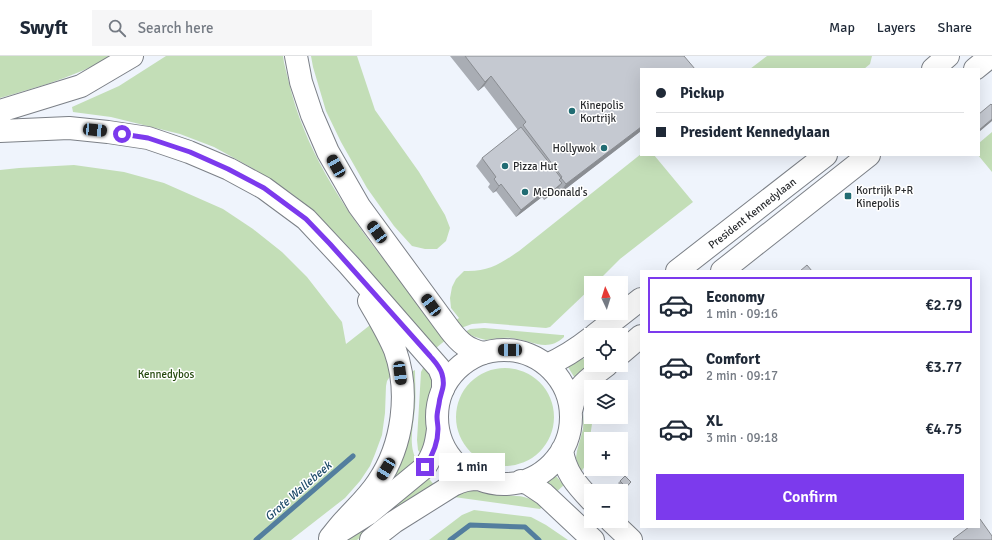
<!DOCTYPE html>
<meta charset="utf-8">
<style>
:root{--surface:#fff;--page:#f6f6f7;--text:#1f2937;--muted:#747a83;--line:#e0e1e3;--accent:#7c3aed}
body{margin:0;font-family:Signika,sans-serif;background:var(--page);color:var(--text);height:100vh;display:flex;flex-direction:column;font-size:15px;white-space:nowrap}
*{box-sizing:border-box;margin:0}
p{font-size:13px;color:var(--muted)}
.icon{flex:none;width:22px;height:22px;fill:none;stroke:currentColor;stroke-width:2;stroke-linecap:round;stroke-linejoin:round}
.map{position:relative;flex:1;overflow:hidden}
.panel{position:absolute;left:640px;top:214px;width:340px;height:258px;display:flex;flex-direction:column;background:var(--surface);border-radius:0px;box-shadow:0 4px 16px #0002}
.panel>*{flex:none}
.banner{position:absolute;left:640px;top:12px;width:340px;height:88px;border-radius:0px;box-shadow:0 4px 16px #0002;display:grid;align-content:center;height:88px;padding:0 16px;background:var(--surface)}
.needle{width:26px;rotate:356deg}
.controls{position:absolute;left:584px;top:220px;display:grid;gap:8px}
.controls a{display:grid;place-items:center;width:44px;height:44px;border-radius:0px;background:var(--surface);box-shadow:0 4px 16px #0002;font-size:20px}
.end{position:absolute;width:18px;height:18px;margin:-9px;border:5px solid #7c3aed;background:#fff;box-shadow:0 0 0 2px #fff}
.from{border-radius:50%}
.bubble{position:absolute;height:28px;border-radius:0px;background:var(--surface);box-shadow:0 4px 16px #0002;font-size:13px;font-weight:600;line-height:28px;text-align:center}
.car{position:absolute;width:12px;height:24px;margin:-12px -6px;border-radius:5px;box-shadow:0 0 3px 1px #0007;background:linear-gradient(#222 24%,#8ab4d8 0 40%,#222 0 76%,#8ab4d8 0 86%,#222 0)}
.banner b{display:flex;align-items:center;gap:14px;height:38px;font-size:15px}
.banner b+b{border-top:1px solid var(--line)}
.banner i{width:10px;height:10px;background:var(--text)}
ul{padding:7px 0 0;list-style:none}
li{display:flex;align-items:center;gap:12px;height:56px;margin:0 8px 6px;padding:0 8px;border:2px solid transparent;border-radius:0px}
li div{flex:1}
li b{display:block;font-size:15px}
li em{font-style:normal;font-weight:600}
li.selected{border-color:var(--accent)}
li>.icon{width:36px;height:36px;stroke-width:1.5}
.cta{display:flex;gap:8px;margin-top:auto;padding:8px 16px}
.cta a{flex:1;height:46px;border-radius:0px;background:var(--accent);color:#fff;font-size:16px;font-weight:600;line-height:46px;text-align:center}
header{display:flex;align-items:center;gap:24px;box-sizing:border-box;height:56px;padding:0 20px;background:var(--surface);border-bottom:1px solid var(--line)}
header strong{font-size:19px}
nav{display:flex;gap:22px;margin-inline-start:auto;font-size:14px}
.search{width:280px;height:36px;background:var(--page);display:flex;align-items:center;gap:10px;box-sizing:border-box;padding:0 14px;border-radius:0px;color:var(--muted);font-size:15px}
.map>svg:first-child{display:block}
.green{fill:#c3deb7}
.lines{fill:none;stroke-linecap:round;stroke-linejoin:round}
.stream{stroke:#537e9e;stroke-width:5}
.major-casing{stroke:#7c8087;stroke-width:24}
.highway-casing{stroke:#7c8087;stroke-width:24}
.major{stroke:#fff;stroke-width:22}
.highway{stroke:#fff;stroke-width:22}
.wall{fill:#a9adb4}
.shaded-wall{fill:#8a8d92}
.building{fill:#c5c9d1;stroke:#8a8d92}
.route{stroke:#7c3aed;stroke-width:5}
.poi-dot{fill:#216c73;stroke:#fff;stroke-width:1.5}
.labels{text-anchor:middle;stroke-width:3;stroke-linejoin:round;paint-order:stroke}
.poi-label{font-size:11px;fill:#2a2c2f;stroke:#fff;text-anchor:start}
.street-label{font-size:11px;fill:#2a2c2f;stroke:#fff}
.park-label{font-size:11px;fill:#24490e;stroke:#fff}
.water-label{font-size:12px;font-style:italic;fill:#1e4b6a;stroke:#fff}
</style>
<header>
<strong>Swyft</strong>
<div class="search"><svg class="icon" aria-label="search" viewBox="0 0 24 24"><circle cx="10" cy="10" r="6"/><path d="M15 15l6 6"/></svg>Search here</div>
<nav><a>Map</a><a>Layers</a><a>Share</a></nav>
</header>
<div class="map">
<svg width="992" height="484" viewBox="0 0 992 484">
<rect width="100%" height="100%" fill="#eff4fc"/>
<path class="green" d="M0 0H110C77 21 37 31 0 42Z
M166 0H283C284 9 287 18 289 27 313 127 385 204 447 283L436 292 356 199 315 156 291 137 254 113 214 91 180 78 111 61 73 56 72 51 119 30Z
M311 0H357L375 54 419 116 445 159 450 172 446 185 437 193H425L412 190 394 170 367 132 341 86 326 55 313 11Z
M767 0H872L870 8 864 13H750Z
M992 76V116L978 99H979V87Z
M641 98V99H654L693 146 620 203 596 227H591V232L550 271 546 272 485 267 472 268 461 272 455 265 459 262 451 252 450 242 452 231 456 223 464 215C489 216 500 208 519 195Z
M74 109 124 116 164 127 223 153 253 173 282 196 307 221 342 266 346 288 374 266 380 275 391 319 387 325 386 330 385 357 382 379 375 398 370 410 360 425 345 442 291 484H0V114L19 112Z
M484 272 561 279H564V281C547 297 531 284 511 282 503 281 494 283 486 284 478 282 471 280 465 276L470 273Z
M582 301 591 314 576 324 568 311Z
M424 310 428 316 431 323V331L427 354 429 386 424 403 418 394 417 384 421 316Z
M456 361a49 49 0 1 1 98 0a49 49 0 1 1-98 0Z
M415 314C415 327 416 339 415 352 413 373 407 390 419 409L371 444 406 319Z
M597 323 600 324 603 331H591V361H593L588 395V400L589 404 581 416 578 409 576 402 577 395 583 373 585 341 590 330Z
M426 419 435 430 382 464 357 484H340Z
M556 420 564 429 553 439 542 429Z
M468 434C476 434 482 437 490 438 511 442 524 435 542 451L540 453 454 441 461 436Z
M474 454 531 461 546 469 568 484H429L462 459Z"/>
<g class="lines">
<path class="stream" d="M256 484 353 400
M450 484 470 469 525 471 539 484"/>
<g class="major-casing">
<path id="major" d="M933 13 948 0
M975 13 991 0
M677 215 826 99
M722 215 869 99
M595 279 641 243
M437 361a67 67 0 1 1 134 0a67 67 0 1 1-134 0Z
M621 297 641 280
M547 309C563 302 577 293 591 282
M571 355C573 347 575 338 580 332 587 323 598 316 607 309
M562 394C565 416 576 428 591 444
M521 425 529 428 544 438 593 484
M611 465 631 484
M339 476 368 458 425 411C434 397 436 389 438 373
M371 484 394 466 453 429C463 424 469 423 480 423"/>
</g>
<g class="highway-casing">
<path id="highway" d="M296 0 301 26 312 59 328 96 359 150 450 274C460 287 467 293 483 297
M0 55 81 30 132 0
M0 75 69 72 108 76 148 82 189 96 229 113 264 132 306 163 349 209 439 312 443 322V333
M330 482C335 476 340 469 346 463 357 451 369 440 378 426 403 389 410 336 395 294 388 277 378 261 369 245"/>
</g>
<use href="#major" class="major"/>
<use href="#highway" class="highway"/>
</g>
<path class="wall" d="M450 0H684L641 75 559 138 556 135 544 144 542 141 516 161 496 135 493 137 488 131 490 128 476 110 482 102 518 74 484 30 478 35Z
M620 425 631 426 629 429 624 434 618 427Z"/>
<path class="shaded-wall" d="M491 20 484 30 478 35 485 26Z
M992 63V65L979 76V74Z
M641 71V75L559 138 566 128Z
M562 127 556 135 544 144 550 137Z
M501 128 496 135 493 137 499 130Z
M547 133 542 141 516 161 521 154Z"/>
<path class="building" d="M465 0H684L695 13H641V71L566 128 561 122 562 121 523 69 526 66 491 20 485 26Z
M991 48 992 49V63L979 74V58Z
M521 71 561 122 559 124 562 127 550 137 547 133 521 154 501 128 499 130 494 123 496 121 482 102Z
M807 209 812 215H800Z
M625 420 631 426 626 431 620 425Z
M980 463 992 480V484H954L953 483 969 471H979V464Z"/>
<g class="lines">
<path class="route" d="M122 78 148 82 190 96 228 113 264 132 306 163 330 188 430 300C435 306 440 311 442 318 446 332 440 336 439 348 438 353 437 357 437 361 437 365 438 369 438 373 438 387 433 399 425 411"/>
</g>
<g class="poi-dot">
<circle cx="572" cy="55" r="4"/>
<circle cx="604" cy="92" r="4"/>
<circle cx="505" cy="110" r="4"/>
<circle cx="525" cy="136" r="4"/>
<rect x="844" y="136" width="8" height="8" rx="2"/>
</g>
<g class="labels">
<g class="poi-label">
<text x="580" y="53">Kinepolis<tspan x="580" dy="13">Kortrijk</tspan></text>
<text x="596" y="96" text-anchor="end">Hollywok</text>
<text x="513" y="114">Pizza Hut</text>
<text x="856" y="138">Kortrijk P+R<tspan x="856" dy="13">Kinepolis</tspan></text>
<text x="533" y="140">McDonald's</text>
</g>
<g class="street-label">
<text transform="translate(752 157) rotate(-38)" y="4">President Kennedylaan</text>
</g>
<g class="park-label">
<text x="166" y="322">Kennedybos</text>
</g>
<g class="water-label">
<text transform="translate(298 435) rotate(-41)" y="4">Grote Wallebeek</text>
</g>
</g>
</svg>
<div class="controls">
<a><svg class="needle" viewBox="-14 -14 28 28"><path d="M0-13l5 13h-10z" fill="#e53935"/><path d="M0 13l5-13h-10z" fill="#747a83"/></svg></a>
<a><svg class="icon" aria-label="locate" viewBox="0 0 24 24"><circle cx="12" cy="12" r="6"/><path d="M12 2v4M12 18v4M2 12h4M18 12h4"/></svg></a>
<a><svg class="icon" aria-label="layers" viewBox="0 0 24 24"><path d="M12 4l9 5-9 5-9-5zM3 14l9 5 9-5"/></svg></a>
<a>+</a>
<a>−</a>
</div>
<i class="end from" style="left:122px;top:78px"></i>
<i class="end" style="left:425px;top:411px"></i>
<div class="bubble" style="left:439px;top:397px;width:66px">1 min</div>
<i class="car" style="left:95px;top:74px;rotate:96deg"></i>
<i class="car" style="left:336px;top:110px;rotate:330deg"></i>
<i class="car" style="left:377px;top:176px;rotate:324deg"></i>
<i class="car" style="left:431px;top:249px;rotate:324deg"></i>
<i class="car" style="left:510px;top:294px;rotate:270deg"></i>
<i class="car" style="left:400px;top:317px;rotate:173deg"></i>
<i class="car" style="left:386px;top:413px;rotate:211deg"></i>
<div class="banner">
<b><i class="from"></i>Pickup</b>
<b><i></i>President Kennedylaan</b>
</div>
<section class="panel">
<ul>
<li class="selected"><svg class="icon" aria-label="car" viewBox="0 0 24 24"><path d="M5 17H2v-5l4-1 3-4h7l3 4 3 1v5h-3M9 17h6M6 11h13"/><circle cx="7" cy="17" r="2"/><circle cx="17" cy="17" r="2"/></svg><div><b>Economy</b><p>1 min · 09:16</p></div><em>€2.79</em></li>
<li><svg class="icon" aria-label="car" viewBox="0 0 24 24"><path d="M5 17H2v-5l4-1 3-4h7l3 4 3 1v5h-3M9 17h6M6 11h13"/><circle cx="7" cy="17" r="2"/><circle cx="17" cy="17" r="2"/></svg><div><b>Comfort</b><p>2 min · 09:17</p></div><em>€3.77</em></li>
<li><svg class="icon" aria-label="car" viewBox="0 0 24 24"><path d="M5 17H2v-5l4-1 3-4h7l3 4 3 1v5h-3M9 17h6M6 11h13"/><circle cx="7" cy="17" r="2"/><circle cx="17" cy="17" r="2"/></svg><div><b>XL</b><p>3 min · 09:18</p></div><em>€4.75</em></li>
</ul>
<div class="cta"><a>Confirm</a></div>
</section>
</div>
